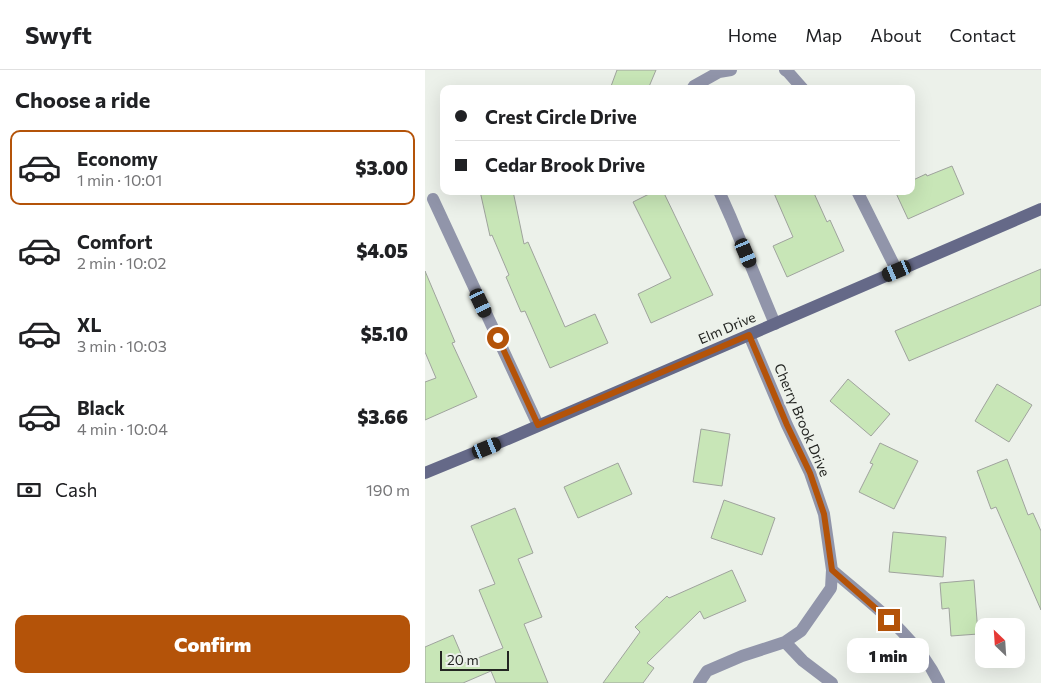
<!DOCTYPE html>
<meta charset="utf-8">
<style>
:root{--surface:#fff;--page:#f2f2f2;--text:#202124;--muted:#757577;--line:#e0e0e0;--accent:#b45309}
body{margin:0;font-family:Commissioner,sans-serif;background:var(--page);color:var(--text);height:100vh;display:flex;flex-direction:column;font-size:19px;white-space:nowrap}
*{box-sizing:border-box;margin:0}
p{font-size:16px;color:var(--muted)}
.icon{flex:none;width:28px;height:28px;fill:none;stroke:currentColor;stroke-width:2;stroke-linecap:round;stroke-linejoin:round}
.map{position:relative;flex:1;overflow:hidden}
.details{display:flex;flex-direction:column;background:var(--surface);width:425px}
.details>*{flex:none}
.hud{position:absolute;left:15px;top:15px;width:475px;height:110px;border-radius:10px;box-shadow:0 5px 20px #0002;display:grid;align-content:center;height:110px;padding:0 15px;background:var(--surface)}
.needle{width:32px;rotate:335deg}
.buttons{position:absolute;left:550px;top:548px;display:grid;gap:10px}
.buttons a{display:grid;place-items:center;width:50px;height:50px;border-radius:10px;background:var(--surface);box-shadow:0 5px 20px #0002;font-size:25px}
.scale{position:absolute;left:15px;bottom:12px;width:69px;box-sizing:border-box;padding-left:5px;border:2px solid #232522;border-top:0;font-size:14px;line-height:18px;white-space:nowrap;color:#232522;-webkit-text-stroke:4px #ecf1ea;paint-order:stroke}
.end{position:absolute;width:22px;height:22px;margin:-11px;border:6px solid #b45309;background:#fff;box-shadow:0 0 0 2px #fff}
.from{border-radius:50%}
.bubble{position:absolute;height:35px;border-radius:10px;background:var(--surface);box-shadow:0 5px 20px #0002;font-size:16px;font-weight:800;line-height:35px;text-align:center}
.car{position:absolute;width:15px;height:30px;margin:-15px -8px;border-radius:6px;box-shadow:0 0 4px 1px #0007;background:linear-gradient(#222 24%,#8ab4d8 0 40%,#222 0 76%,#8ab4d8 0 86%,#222 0)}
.hud b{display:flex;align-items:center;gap:18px;height:48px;font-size:19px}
.hud b+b{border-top:1px solid var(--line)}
.hud i{width:12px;height:12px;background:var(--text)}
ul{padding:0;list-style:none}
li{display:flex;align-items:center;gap:15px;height:75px;margin:0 10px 8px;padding:0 5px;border:2px solid transparent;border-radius:10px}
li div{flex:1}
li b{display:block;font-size:19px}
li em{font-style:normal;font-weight:800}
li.current{border-color:var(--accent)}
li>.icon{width:45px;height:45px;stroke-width:1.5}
h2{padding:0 15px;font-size:22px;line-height:60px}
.pay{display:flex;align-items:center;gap:12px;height:55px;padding:0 15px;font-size:19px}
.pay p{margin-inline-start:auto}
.primary-button{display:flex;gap:10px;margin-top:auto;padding:10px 15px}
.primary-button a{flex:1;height:58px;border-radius:10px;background:var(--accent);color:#fff;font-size:20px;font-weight:800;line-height:58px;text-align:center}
header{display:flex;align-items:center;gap:30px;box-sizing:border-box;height:70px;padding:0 25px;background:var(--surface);border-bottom:1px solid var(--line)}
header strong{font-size:24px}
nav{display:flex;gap:28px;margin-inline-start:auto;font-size:18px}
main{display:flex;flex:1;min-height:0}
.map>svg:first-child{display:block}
.building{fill:#c8e6b7;stroke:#9fa39d}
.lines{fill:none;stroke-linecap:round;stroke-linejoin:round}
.street{stroke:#9195aa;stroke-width:12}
.secondary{stroke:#656988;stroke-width:12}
.route{stroke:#b45309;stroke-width:6}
.labels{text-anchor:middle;stroke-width:4.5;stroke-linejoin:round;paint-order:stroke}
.street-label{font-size:14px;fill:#232522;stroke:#ecf1ea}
</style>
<header>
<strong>Swyft</strong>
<nav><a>Home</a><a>Map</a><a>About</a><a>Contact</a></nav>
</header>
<main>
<section class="details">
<h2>Choose a ride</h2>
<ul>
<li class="current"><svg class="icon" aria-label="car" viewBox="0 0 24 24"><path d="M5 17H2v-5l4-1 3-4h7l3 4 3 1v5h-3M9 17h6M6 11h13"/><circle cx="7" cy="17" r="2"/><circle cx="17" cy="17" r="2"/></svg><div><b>Economy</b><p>1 min · 10:01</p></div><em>$3.00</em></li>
<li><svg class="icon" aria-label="car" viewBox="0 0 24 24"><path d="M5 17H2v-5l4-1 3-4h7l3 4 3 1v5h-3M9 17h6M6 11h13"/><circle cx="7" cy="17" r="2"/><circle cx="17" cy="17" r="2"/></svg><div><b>Comfort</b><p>2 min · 10:02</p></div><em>$4.05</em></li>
<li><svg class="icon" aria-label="car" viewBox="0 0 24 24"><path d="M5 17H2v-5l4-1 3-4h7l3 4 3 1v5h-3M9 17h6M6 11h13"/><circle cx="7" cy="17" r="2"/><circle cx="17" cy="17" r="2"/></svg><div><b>XL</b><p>3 min · 10:03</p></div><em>$5.10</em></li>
<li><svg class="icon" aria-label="car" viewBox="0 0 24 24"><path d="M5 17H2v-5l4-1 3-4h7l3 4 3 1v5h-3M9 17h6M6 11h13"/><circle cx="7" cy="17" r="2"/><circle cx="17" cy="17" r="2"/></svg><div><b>Black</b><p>4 min · 10:04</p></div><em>$3.66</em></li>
</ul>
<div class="pay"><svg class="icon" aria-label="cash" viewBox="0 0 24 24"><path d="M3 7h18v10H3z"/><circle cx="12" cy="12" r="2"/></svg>Cash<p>190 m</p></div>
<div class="primary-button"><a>Confirm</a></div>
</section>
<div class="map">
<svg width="616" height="613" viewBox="0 0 616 613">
<rect width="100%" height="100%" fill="#ecf1ea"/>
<path class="building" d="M192 0H231L223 19H185Z
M527 96 539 124 483 149 470 121H486V111L501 104 502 106Z
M55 121H88L99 174 103 172 140 257 170 244 183 273 125 298 100 241 96 242 81 207 84 205 67 165 65 166Z
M230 121H238L288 225 226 253 213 224 246 208 208 132Z
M348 121H388L402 152 405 150 419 181 362 207 348 176 368 167Z
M616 199V235L484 291 470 261Z
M0 201 30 272 27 273 52 327 0 350V312L11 308 0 282Z
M423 309 465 344 446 366 405 331Z
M572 314 607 335 584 372 550 351Z
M276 359 305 364 297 416 268 412Z
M455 373 493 391 469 439 434 422 448 394 445 393Z
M582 389 603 445 608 443 616 461V540L571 437 566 439 552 401Z
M193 393 207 424 153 448 139 417Z
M299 430 350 448 337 485 286 468Z
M90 438 108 483 93 489 117 547 99 554 123 613H71L66 601 38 613H0V577L28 565 40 593 78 578 54 520 70 514 46 456Z
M468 462 521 467 518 507 464 502Z
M307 500 321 531 279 549 275 541 222 593 229 598 218 613H178L215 562 210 557 242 526 244 528Z
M549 510 553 564 526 566 524 538 517 539 515 513Z"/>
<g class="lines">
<path class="street" d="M360 0 363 2 378 19
M267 19 269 16 294 2 306 0
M294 121 306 148 350 254
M432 121 472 201
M8 129 113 355
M407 500C445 533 492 566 514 613
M360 572 378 591 407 613
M274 613 282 601 317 586 360 572 376 561 406 518 407 500 399 444 385 403 362 355 324 265"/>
<path class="secondary" d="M0 403 78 371 616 139"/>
</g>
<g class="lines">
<path class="route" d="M73 268 113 355 324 265 362 355 385 403 399 444 407 500 464 550"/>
</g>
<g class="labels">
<g class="street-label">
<text transform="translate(302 258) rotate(-23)" y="5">Elm Drive</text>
<text transform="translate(377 350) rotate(67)" y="5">Cherry Brook Drive</text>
</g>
</g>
</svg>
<div class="buttons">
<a><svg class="needle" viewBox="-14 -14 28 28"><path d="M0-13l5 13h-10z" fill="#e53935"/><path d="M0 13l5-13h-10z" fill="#757577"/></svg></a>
</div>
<div class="scale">20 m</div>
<i class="end from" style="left:73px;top:268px"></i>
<i class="end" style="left:464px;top:550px"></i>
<div class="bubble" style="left:422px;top:568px;width:82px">1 min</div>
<i class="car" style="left:321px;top:183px;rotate:157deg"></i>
<i class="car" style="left:472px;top:201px;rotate:247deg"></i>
<i class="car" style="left:56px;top:233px;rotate:155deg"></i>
<i class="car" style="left:62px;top:378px;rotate:68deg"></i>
<div class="hud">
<b><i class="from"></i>Crest Circle Drive</b>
<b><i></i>Cedar Brook Drive</b>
</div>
</div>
</main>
